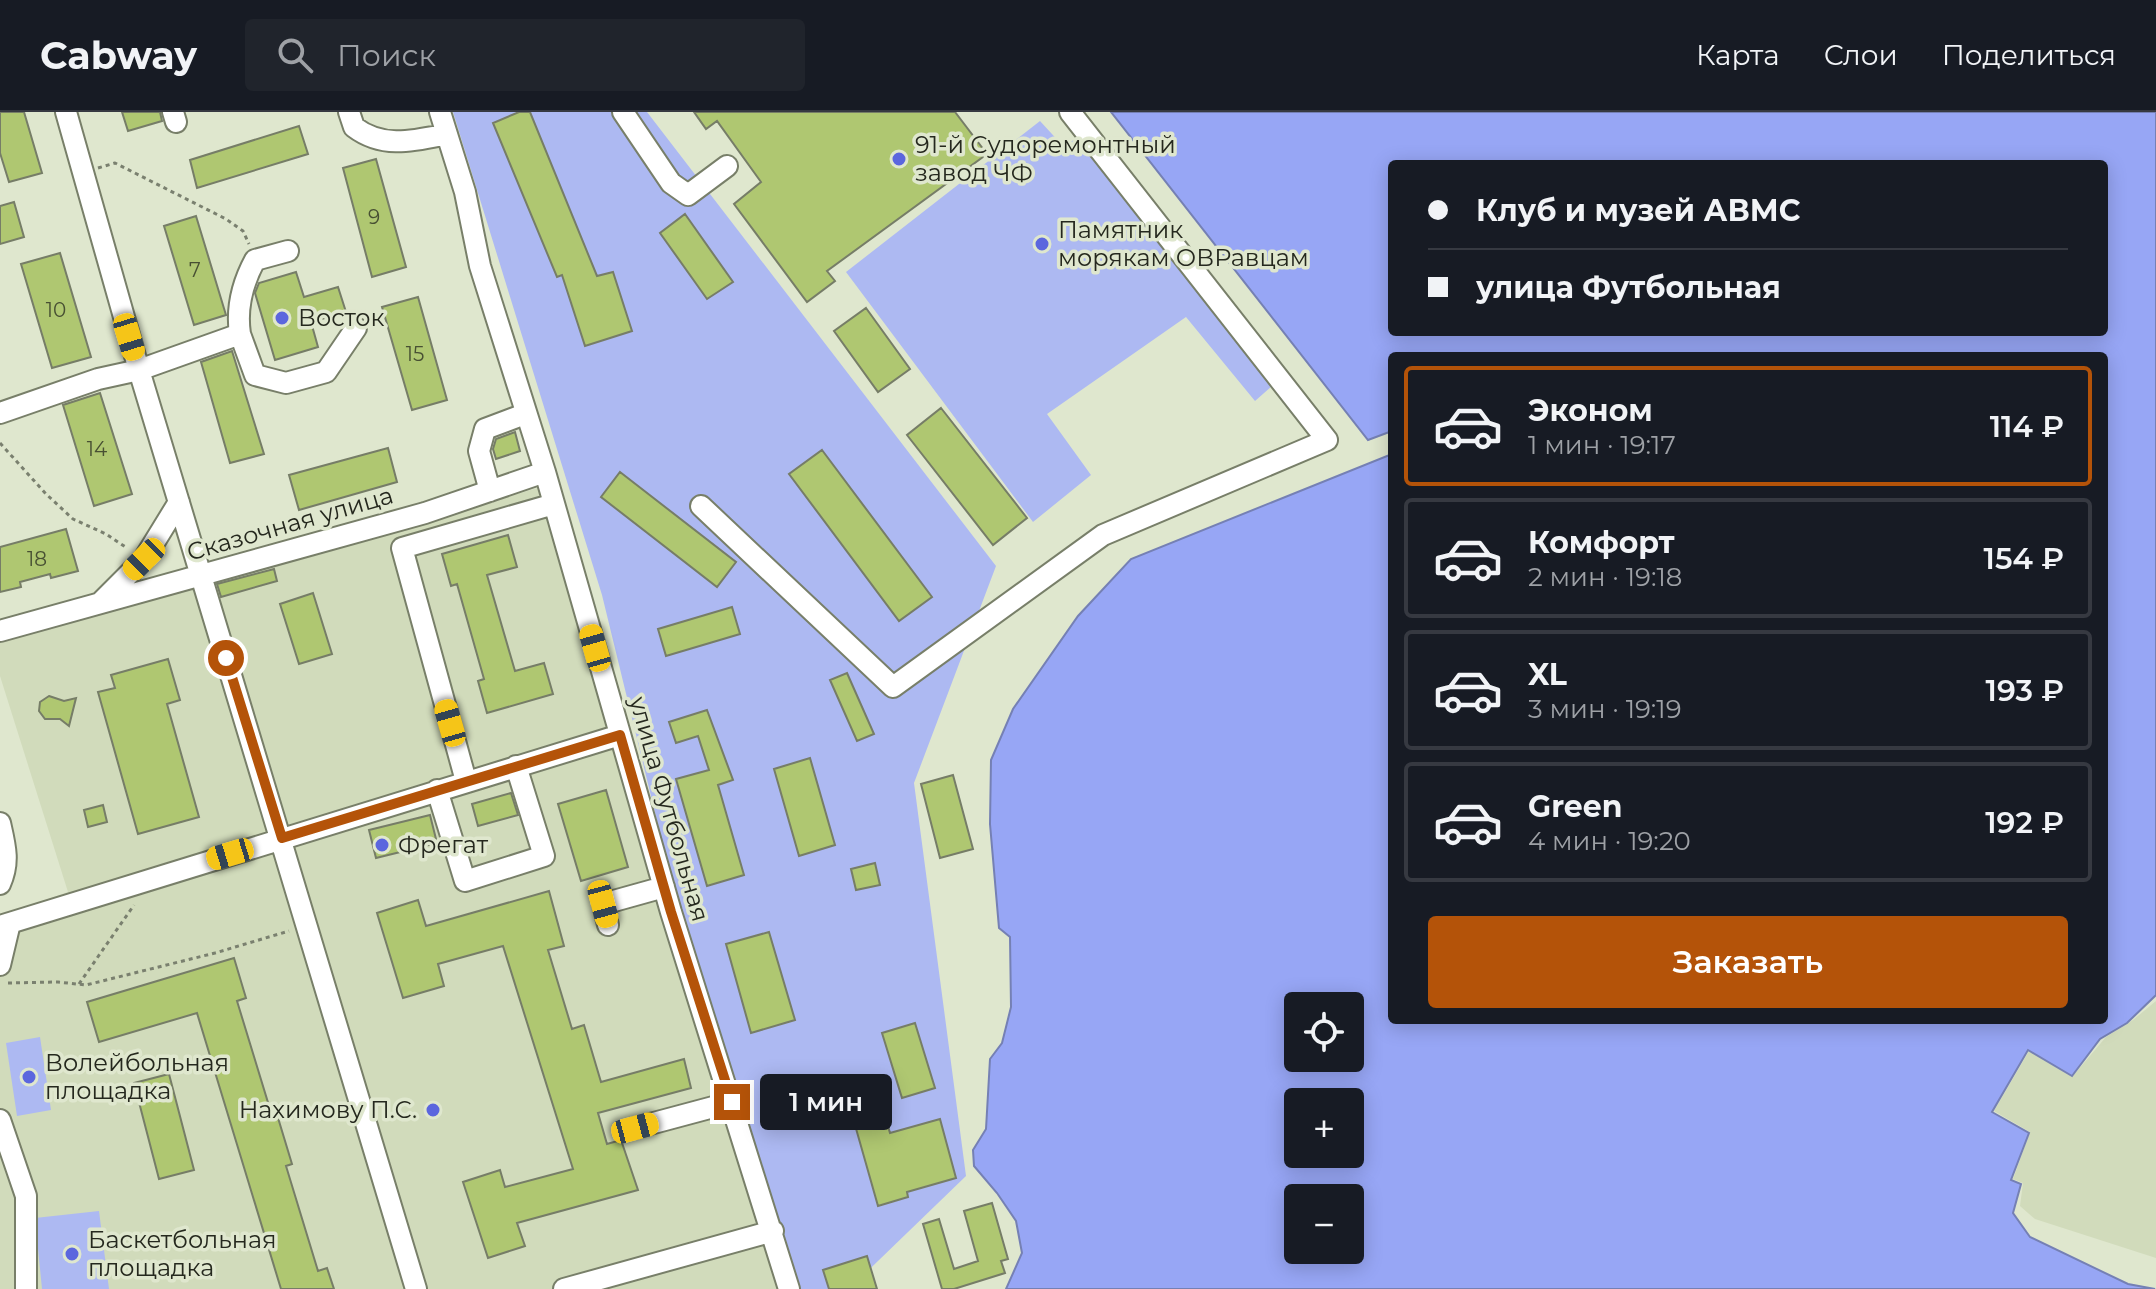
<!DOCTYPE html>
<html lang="ru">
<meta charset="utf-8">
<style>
:root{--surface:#171b24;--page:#20242c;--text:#f1f3f6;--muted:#9ea1a6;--line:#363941;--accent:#b45309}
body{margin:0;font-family:Montserrat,sans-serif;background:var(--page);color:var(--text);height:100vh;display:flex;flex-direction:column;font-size:30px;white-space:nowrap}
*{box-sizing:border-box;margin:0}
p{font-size:26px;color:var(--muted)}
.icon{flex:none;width:44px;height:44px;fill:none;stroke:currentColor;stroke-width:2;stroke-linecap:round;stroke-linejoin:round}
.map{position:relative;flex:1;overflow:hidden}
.sheet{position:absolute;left:1388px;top:240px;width:720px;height:672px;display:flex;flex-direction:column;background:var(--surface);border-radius:8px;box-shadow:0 4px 20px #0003}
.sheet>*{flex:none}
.guide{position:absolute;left:1388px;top:48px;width:720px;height:176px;border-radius:8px;box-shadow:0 4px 20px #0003;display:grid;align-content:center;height:176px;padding:0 40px;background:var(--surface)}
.buttons{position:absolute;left:1284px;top:880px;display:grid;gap:16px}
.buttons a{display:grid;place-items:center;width:80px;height:80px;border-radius:8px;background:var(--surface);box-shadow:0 4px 20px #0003;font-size:40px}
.end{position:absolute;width:36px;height:36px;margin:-18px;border:10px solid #b45309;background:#fff;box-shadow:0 0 0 4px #fff}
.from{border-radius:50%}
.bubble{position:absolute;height:56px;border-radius:8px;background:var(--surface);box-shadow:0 4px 20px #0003;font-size:26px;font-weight:600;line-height:56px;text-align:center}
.car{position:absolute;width:24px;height:48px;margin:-24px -12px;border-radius:10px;box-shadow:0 0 6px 2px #0007;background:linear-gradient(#f5c518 24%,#345 0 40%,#f5c518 0 76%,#345 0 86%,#f5c518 0)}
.guide b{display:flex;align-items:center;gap:28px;height:76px;font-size:30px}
.guide b+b{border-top:2px solid var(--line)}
.guide i{width:20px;height:20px;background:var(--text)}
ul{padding:14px 0 0;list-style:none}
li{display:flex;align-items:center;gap:24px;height:120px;margin:0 16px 12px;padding:0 24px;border:4px solid var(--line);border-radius:8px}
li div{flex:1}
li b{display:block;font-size:30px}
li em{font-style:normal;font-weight:600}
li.selected{border-color:var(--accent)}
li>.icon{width:72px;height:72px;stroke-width:1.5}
.cta{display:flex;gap:16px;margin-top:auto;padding:16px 40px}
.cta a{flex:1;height:92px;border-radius:8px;background:var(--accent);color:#fff;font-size:32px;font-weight:600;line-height:92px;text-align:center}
header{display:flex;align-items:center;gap:48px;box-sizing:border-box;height:112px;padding:0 40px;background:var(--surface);border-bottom:2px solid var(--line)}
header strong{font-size:38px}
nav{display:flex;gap:44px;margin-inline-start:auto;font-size:28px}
.search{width:560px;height:72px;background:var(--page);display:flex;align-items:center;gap:20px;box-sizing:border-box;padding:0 28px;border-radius:8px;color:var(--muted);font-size:30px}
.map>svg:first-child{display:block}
.built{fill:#d1dbbb}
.green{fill:#adb9f2}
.water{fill:#97a6f5;stroke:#7580b4;stroke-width:2;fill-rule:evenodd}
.building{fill:#afc771;stroke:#767d67;stroke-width:2}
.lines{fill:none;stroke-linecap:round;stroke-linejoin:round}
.minor-casing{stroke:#787f69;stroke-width:24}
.path{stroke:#7a806f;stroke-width:3;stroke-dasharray:4 4;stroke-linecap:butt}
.minor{stroke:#fff;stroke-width:20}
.route{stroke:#b45309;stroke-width:10}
.poi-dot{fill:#5b66de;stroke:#dfe7ce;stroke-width:3}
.labels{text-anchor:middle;stroke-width:7;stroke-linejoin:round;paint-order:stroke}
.number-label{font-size:20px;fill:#485033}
.poi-label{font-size:24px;fill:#25281e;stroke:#dfe7ce;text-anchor:start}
.street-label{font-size:24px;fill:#25281e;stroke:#dfe7ce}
</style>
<header>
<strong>Cabway</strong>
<div class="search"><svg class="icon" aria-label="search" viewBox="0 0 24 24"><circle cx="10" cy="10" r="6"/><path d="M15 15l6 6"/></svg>Поиск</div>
<nav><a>Карта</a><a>Слои</a><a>Поделиться</a></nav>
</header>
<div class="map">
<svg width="2156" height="1177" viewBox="0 0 2156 1177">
<rect width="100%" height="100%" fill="#dfe7ce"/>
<path class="built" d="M548 373 787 1177H0V804L68 780 0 564V529Z
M2156 889V1146L2035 1107 2020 1094 2023 1071 2013 1067 2030 1020 1994 999 2029 939 2072 965 2106 925 2133 908Z"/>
<path class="green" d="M453 0H647L996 454 914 671 966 1064 849 1177H798L678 795 602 483Z
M1040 9 1063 34 1083 23 1273 273 1255 289 1186 205 1047 302 1091 363 1033 410 846 160Z
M40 925 51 998 17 1004 6 931Z
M99 1099 109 1177H42L35 1106Z"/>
<path class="water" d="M1111 0H2156V883L2127 911 2100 927 2072 964 2028 938 1992 1000 2029 1021 2011 1068 2021 1072 2013 1101 2030 1125 2128 1172 2155 1177H1006L1022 1141 1016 1109 997 1081 974 1054 973 1038 986 1017 990 947 1002 931 1011 895 1010 825 999 816 990 712 991 648 1013 597 1078 504 1131 447 1392 342V908H2104V244H1392V319L1368 328ZM1392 52H2104V220H1392ZM1298 894H1350V946H1298ZM1298 990H1350V1042H1298ZM1298 1086H1350V1138H1298Z"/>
<path class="building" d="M0 0H24L42 61 9 70 0 41Z
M122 0H160L162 9 128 19Z
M519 0H530L597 164 613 160 632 219 585 234 562 163 557 165 493 11Z
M694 0H955L987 42 827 159 835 169 807 190 734 92 761 70 717 9 706 17Z
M299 14 308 42 197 76 190 48Z
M376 47 406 155 372 165 343 56Z
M14 90 24 125 0 132V94Z
M685 102 733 170 707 187 660 121Z
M196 104 226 203 194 213 164 114Z
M60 141 91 245 52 256 21 152Z
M296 160 304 185 338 175 346 200 311 210 318 235 275 248 255 181 259 171Z
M418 185 447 288 412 298 382 195Z
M866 196 910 257 878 280 834 219Z
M232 239 264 342 230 351 201 250Z
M100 281 132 382 94 394 63 293Z
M941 296 1027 406 993 433 907 323Z
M515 320 520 339 496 347 493 337 496 327Z
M388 336 397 370 299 398 289 363Z
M822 338 932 485 899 509 789 362Z
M620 360 736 450 717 475 601 385Z
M66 417 78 459 51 466 50 462 20 470 21 475 0 480V435Z
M508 423 517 455 487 463 515 559 544 551 553 582 487 601 478 569 484 567 457 472 451 474 442 442Z
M274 457 277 469 221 485 217 472Z
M313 481 332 542 299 552 280 492Z
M732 495 740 522 666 544 658 517Z
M168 547 180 588 167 592 199 705 138 722 98 580 115 576 111 563Z
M847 561 874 622 857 629 830 568Z
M49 584 64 589 76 586 69 614 60 607H45L39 599 40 590Z
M707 598 733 668 718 673 744 763 707 774 676 667 709 658 698 624 676 631 669 610Z
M810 646 835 733 799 744 774 657Z
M953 663 973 737 940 746 921 672Z
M606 678 628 755 581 769 558 692Z
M511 681 518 703 478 714 472 692Z
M103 693 107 710 88 715 84 698Z
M430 703 437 731 376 746 369 718Z
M875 751 880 773 856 778 851 757Z
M549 779 564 834 548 838 572 917 584 913 601 970 684 947 691 976 598 1001 607 1032 621 1028 638 1078 517 1111 525 1134 488 1146 463 1070 500 1058 505 1075 573 1057 503 834 438 852 444 874 403 886 377 801 418 788 426 814Z
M769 820 795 908 751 921 726 832Z
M234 846 246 886 237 889 270 997 275 996 292 1052 286 1054 318 1159 327 1156 334 1177H281L197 901 99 930 87 890Z
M915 911 935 976 902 986 882 921Z
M169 962 194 1058 159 1067 134 971Z
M883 997 890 1021 940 1007 956 1066 907 1080 908 1085 878 1094 853 1006Z
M992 1091 1008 1147 1001 1149 1005 1161 954 1177H942L923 1112 939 1107 954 1157 978 1149 964 1099Z
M867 1144 877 1177H829L823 1158Z"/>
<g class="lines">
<g class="minor-casing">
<path id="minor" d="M66 0 139 258 416 1177
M173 0 176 10
M349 0 354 15C383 37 413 29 447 22
M440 0 465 80 480 154 545 360 671 800 789 1177
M623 0 671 71 688 83 727 54
M240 222 255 263 286 271 326 260 356 216
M0 301 98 267 139 258 240 222C236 195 242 172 255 148L288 139
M490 379 479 339 485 317 525 302
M701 394 893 575 1103 423 1327 328 1070 0
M101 490 144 447 179 390
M0 519 425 401 545 360
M466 669 402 436 554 392
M437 678 465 769 544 744 516 654
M0 711C5 733 10 750 0 772
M608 813 603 792 664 775
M0 814 620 623
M0 853 10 811
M0 1008 26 1084V1177
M635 1016 732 990
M564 1177 773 1119"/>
</g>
<path class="path" d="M98 56 115 51 226 107 243 119 249 132
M0 331 46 382 73 407 106 422 127 436
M8 871 58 870 86 873 215 841 289 819
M79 872 134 793"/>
<use href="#minor" class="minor"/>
</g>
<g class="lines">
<path class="route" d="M226 546 282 726 620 623 671 800 732 990"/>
</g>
<g class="poi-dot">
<circle cx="899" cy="47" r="8"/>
<circle cx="1042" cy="132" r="8"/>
<circle cx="282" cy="206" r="8"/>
<circle cx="382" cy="733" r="8"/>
<circle cx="29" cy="965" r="8"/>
<circle cx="433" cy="998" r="8"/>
<circle cx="72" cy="1142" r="8"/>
</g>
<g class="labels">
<g class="number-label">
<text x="374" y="112">9</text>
<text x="195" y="165">7</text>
<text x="56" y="205">10</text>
<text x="415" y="249">15</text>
<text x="97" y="344">14</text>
<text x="37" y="454">18</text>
</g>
<g class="poi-label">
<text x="915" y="41">91-й Судоремонтный<tspan x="915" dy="28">завод ЧФ</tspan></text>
<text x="1058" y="126">Памятник<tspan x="1058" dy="28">морякам ОВРавцам</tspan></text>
<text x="298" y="214">Восток</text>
<text x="398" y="741">Фрегат</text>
<text x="45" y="959">Волейбольная<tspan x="45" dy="28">площадка</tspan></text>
<text x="417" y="1006" text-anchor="end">Нахимову П.С.</text>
<text x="88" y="1136">Баскетбольная<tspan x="88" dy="28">площадка</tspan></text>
</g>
<g class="street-label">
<text transform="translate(290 412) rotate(-16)" y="8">Сказочная улица</text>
<text transform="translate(669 697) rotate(74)" y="8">улица Футбольная</text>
</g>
</g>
</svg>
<div class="buttons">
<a><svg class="icon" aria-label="locate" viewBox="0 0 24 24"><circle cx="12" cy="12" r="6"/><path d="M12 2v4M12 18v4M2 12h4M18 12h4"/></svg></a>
<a>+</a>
<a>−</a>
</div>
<i class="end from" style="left:226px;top:546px"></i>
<i class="end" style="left:732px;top:990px"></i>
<div class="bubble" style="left:760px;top:962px;width:132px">1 мин</div>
<i class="car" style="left:129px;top:225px;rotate:163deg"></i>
<i class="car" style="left:144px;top:447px;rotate:225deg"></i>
<i class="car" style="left:595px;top:536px;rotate:344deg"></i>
<i class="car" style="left:450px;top:611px;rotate:344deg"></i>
<i class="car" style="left:230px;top:742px;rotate:253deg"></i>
<i class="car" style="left:603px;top:792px;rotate:165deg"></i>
<i class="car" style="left:635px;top:1016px;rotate:75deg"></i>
<div class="guide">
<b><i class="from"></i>Клуб и музей АВМС</b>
<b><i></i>улица Футбольная</b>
</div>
<section class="sheet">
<ul>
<li class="selected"><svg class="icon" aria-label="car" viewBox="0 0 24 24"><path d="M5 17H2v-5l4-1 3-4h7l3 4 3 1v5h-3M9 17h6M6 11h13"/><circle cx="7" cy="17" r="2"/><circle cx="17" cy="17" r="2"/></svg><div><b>Эконом</b><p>1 мин · 19:17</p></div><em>114 ₽</em></li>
<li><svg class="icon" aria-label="car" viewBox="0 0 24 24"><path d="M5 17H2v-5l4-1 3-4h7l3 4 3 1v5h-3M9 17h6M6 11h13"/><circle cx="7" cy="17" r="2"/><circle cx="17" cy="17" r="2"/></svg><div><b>Комфорт</b><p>2 мин · 19:18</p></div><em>154 ₽</em></li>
<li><svg class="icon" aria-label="car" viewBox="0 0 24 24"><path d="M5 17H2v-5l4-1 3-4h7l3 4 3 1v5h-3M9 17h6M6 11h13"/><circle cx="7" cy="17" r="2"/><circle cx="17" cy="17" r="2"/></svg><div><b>XL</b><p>3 мин · 19:19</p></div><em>193 ₽</em></li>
<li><svg class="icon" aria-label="car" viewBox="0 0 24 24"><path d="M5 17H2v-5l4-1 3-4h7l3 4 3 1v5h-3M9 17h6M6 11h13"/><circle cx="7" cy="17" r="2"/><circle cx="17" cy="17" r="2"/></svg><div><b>Green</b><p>4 мин · 19:20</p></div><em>192 ₽</em></li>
</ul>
<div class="cta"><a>Заказать</a></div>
</section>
</div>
